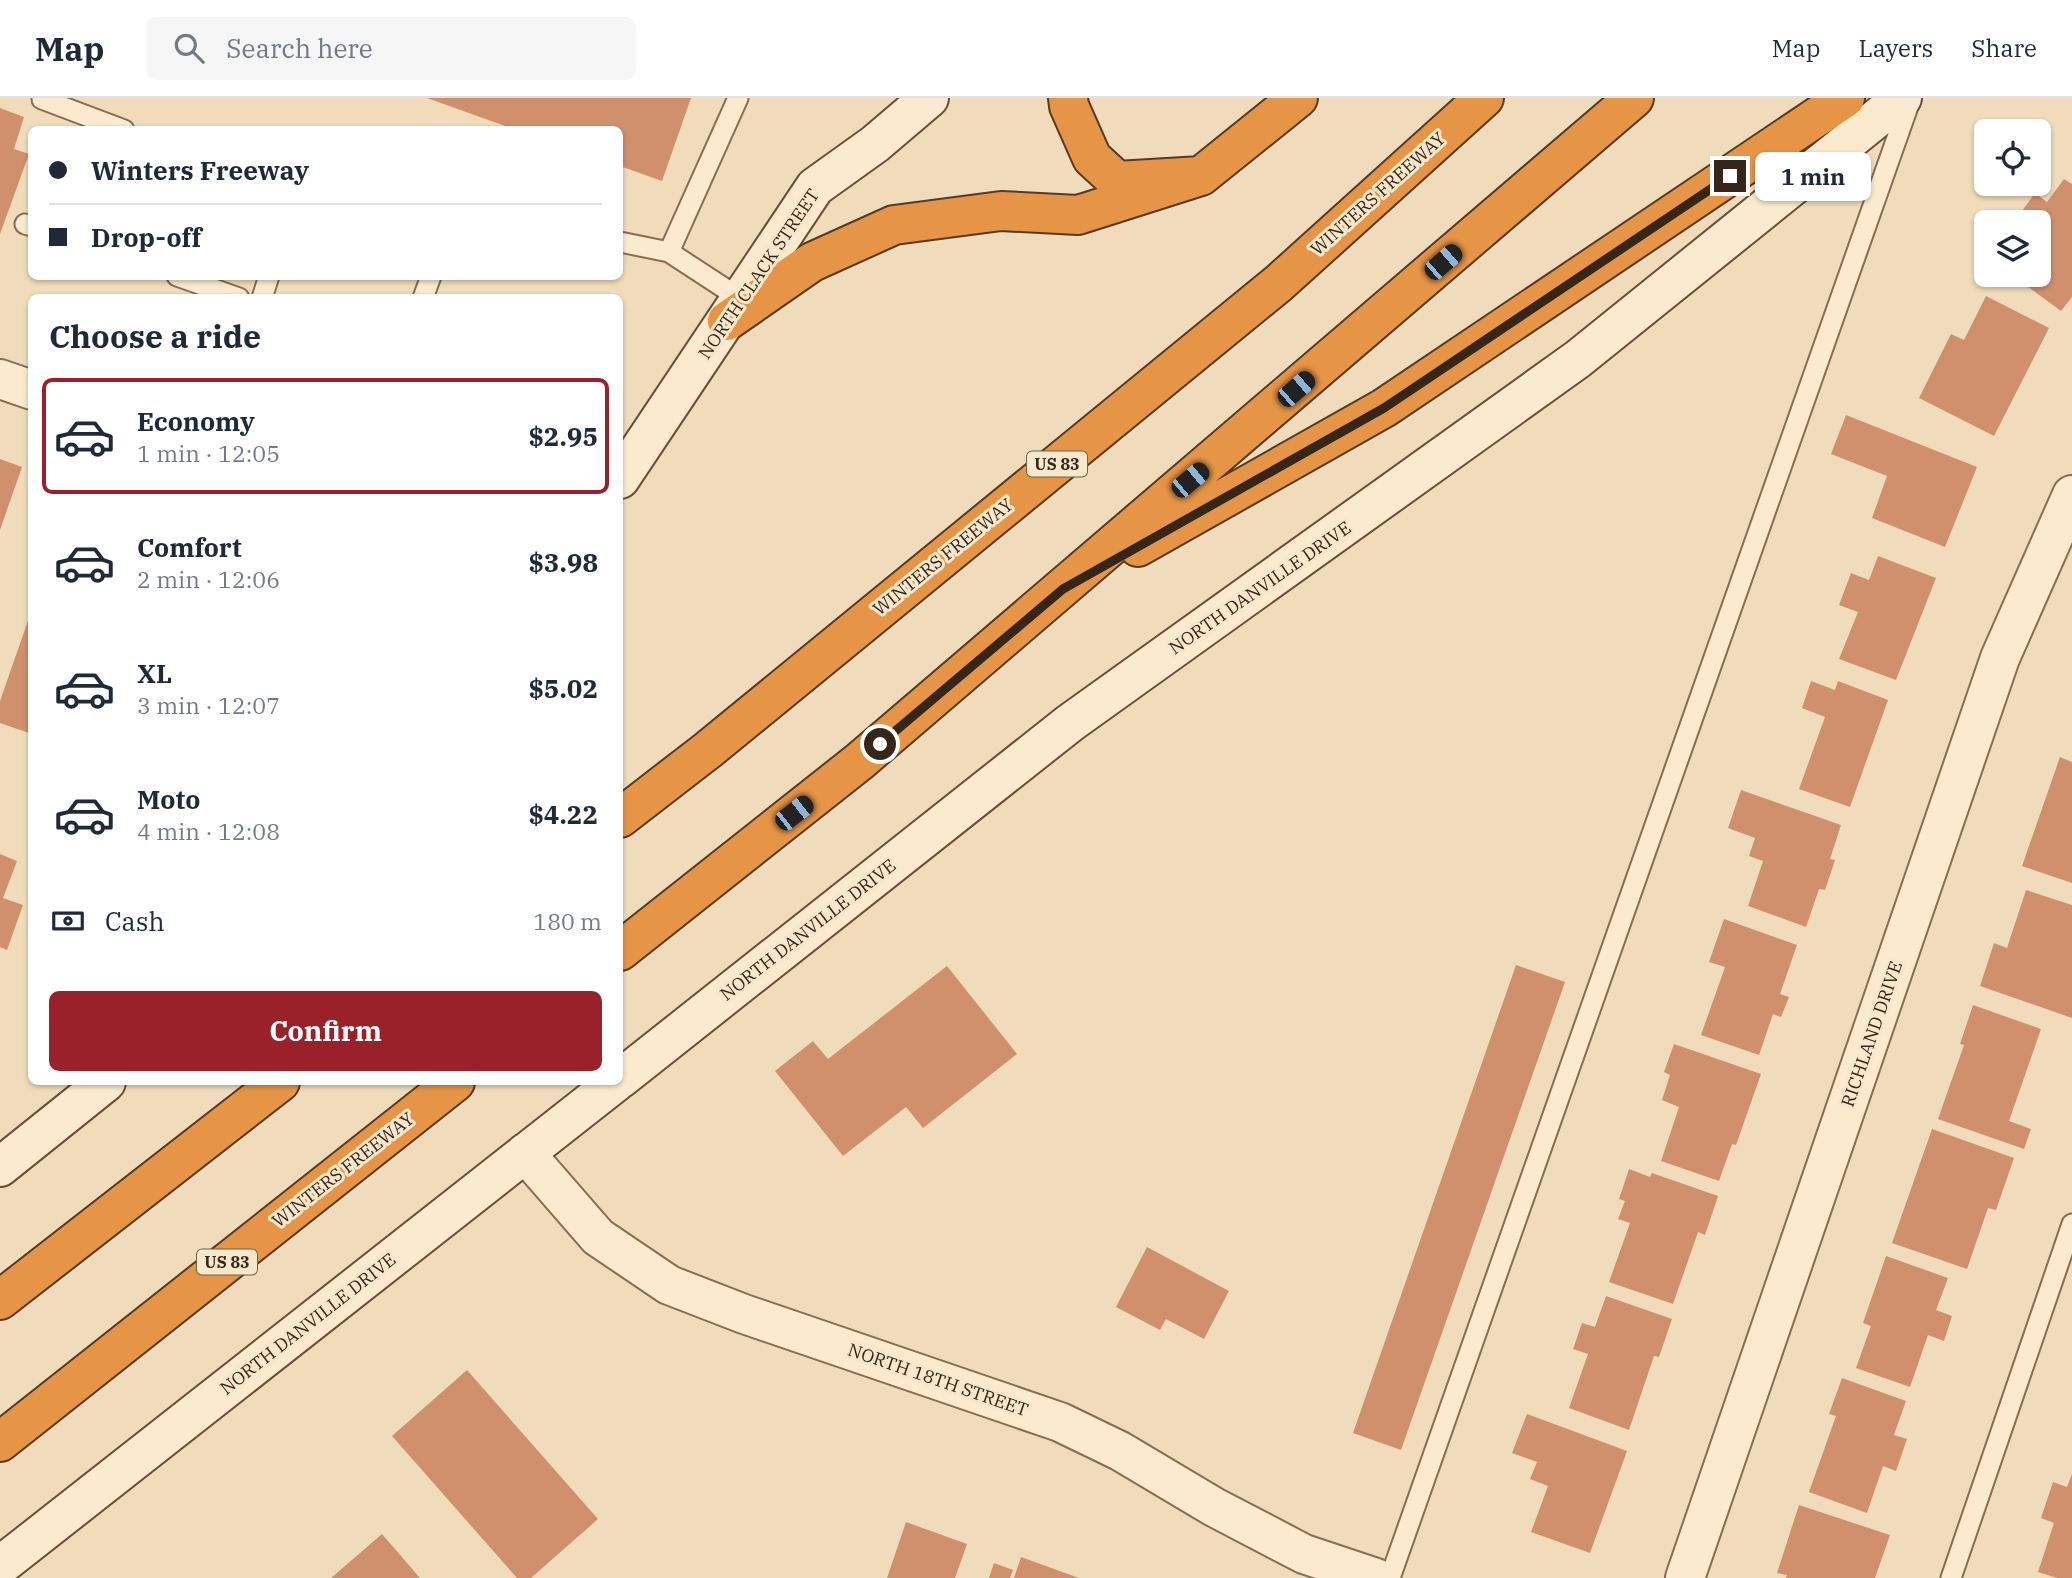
<!DOCTYPE html>
<meta charset="utf-8">
<style>
:root{--surface:#fff;--page:#f6f6f7;--text:#1f2937;--muted:#747a83;--line:#e0e1e3;--accent:#9a212a}
body{margin:0;font-family:"IBM Plex Serif",serif;background:var(--page);color:var(--text);height:100vh;display:flex;flex-direction:column;font-size:26px;white-space:nowrap}
*{box-sizing:border-box;margin:0}
p{font-size:23px;color:var(--muted)}
.icon{flex:none;width:38px;height:38px;fill:none;stroke:currentColor;stroke-width:2;stroke-linecap:round;stroke-linejoin:round}
.map{position:relative;flex:1;overflow:hidden}
.side{position:absolute;left:28px;top:196px;width:595px;height:791px;display:flex;flex-direction:column;background:var(--surface);border-radius:10px;box-shadow:0 2px 5px #0004}
.side>*{flex:none}
.top-card{position:absolute;left:28px;top:28px;width:595px;height:154px;border-radius:10px;box-shadow:0 2px 5px #0004;display:grid;align-content:center;height:154px;padding:0 21px;background:var(--surface)}
.tools{position:absolute;left:1974px;top:21px;display:grid;gap:14px}
.tools a{display:grid;place-items:center;width:77px;height:77px;border-radius:10px;background:var(--surface);box-shadow:0 2px 5px #0004;font-size:35px}
.end{position:absolute;width:32px;height:32px;margin:-16px;border:9px solid #36261a;background:#fff;box-shadow:0 0 0 4px #fff}
.from{border-radius:50%}
.bubble{position:absolute;height:49px;border-radius:10px;background:var(--surface);box-shadow:0 2px 5px #0004;font-size:23px;font-weight:700;line-height:49px;text-align:center}
.car{position:absolute;width:21px;height:42px;margin:-21px -10px;border-radius:9px;box-shadow:0 0 5px 2px #0007;background:linear-gradient(#222 24%,#8ab4d8 0 40%,#222 0 76%,#8ab4d8 0 86%,#222 0)}
.top-card b{display:flex;align-items:center;gap:24px;height:66px;font-size:26px}
.top-card b+b{border-top:2px solid var(--line)}
.top-card i{width:18px;height:18px;background:var(--text)}
ul{padding:0;list-style:none}
li{display:flex;align-items:center;gap:21px;height:116px;margin:0 14px 10px;padding:0 7px;border:4px solid transparent;border-radius:10px}
li div{flex:1}
li b{display:block;font-size:26px}
li em{font-style:normal;font-weight:700}
li.current{border-color:var(--accent)}
li>.icon{width:63px;height:63px;stroke-width:1.5}
h2{padding:0 21px;font-size:32px;line-height:84px}
.pay{display:flex;align-items:center;gap:18px;height:77px;padding:0 21px;font-size:26px}
.pay p{margin-inline-start:auto}
.button{display:flex;gap:14px;margin-top:auto;padding:14px 21px}
.button a{flex:1;height:80px;border-radius:10px;background:var(--accent);color:#fff;font-size:28px;font-weight:700;line-height:80px;text-align:center}
header{display:flex;align-items:center;gap:42px;box-sizing:border-box;height:98px;padding:0 35px;background:var(--surface);border-bottom:2px solid var(--line)}
header strong{font-size:33px}
nav{display:flex;gap:38px;margin-inline-start:auto;font-size:24px}
.search{width:490px;height:63px;background:var(--page);display:flex;align-items:center;gap:18px;box-sizing:border-box;padding:0 24px;border-radius:10px;color:var(--muted);font-size:26px}
.map>svg:first-child{display:block}
.building{fill:#d0906e}
.lines{fill:none;stroke-linecap:round;stroke-linejoin:round}
.service-casing{stroke:#886c54;stroke-width:23}
.minor-casing{stroke:#886c54;stroke-width:42}
.tertiary-casing{stroke:#886c54;stroke-width:42}
.secondary-casing{stroke:#694d38;stroke-width:42}
.motorway-casing{stroke:#553a29;stroke-width:42}
.service{stroke:#fbeace;stroke-width:19}
.minor{stroke:#fbeace;stroke-width:38}
.tertiary{stroke:#fbeace;stroke-width:38}
.secondary{stroke:#fbeace;stroke-width:38}
.motorway{stroke:#e69445;stroke-width:38}
.route{stroke:#36261a;stroke-width:9}
.labels{text-anchor:middle;stroke-width:6;stroke-linejoin:round;paint-order:stroke}
.shield{fill:#f7e7cb;stroke:#70604f;stroke-width:2}
.shield-label{font-size:16px;font-weight:bold;fill:#36261a}
.street-label{font-size:18px;fill:#36261a;stroke:#f7e7cb}
</style>
<header>
<strong>Map</strong>
<div class="search"><svg class="icon" aria-label="search" viewBox="0 0 24 24"><circle cx="10" cy="10" r="6"/><path d="M15 15l6 6"/></svg>Search here</div>
<nav><a>Map</a><a>Layers</a><a>Share</a></nav>
</header>
<div class="map">
<svg width="2072" height="1480" viewBox="0 0 2072 1480">
<rect width="100%" height="100%" fill="#f0dcbb"/>
<path class="building" d="M427 0H691L662 83 620 68V32H516Z
M0 10 24 19 14 51 29 56 0 136Z
M2064 81 2072 86V199L2061 213 2012 177H2039V124H2014L2035 95 2047 104Z
M1986 198 2049 230 1994 338 1919 300 1951 236 1964 242Z
M1846 317 1977 369 1945 449 1872 420 1887 378 1831 356Z
M0 361 22 369 0 432Z
M1878 458 1936 480 1896 582 1839 561 1858 514 1839 507 1851 475 1869 482Z
M31 514H32V636L0 625V603Z
M1811 583 1835 592 1838 583 1888 602 1850 709 1799 691 1825 619 1802 610Z
M2060 659 2072 664V785L2022 768Z
M1741 692 1841 727 1830 761 1835 762 1825 792 1819 791 1806 829 1748 808 1763 763 1749 758 1755 740 1728 730Z
M0 756 17 763 3 800 23 807 7 852 0 849Z
M2026 792 2072 807V920L1980 888 1994 845 2007 850Z
M1724 821 1797 847 1780 896 1789 899 1781 919 1773 916 1759 957 1701 937 1725 869 1709 864Z
M1516 867 1565 884 1401 1352 1353 1335Z
M947 868 1017 956 923 1030 906 1009 843 1058 775 973 813 943 828 961Z
M1973 907 2041 931 2009 1023 2031 1031 2024 1051 1938 1021 1964 947 1960 946Z
M1674 946 1761 976 1736 1047 1732 1046 1719 1083 1661 1063 1679 1009 1662 1002 1670 977 1664 974Z
M1932 1031 2014 1060 1996 1112 1988 1110 1967 1171 1892 1145Z
M1629 1071 1650 1079 1652 1075 1718 1098 1705 1137 1698 1134 1673 1206 1609 1184 1630 1125 1618 1121 1625 1103 1619 1101Z
M1147 1149 1229 1193 1204 1241 1166 1221 1160 1232 1116 1209Z
M1886 1158 1948 1180 1936 1212 1952 1218 1944 1243 1928 1237 1910 1289 1856 1270 1871 1228 1863 1225Z
M1606 1198 1672 1221 1659 1259 1654 1258 1629 1332 1569 1310 1588 1256 1573 1251 1582 1225 1595 1229Z
M467 1272 598 1421 531 1480H517L392 1338Z
M1842 1280 1906 1303 1894 1337 1907 1341 1896 1373 1883 1368 1867 1415 1809 1394 1836 1318 1829 1316Z
M1527 1316 1627 1353 1590 1455 1531 1434 1548 1388 1530 1381 1537 1364 1512 1355Z
M2072 1376V1480H2057L2038 1474 2054 1425 2041 1420 2053 1384 2067 1389Z
M1799 1407 1890 1437 1875 1480H1786L1787 1477 1777 1475Z
M906 1424 967 1446 955 1480H887Z
M382 1436 420 1480H331Z
M1021 1459 1079 1480H1014Z
M994 1465 1013 1472 1010 1480H989Z"/>
<g class="lines">
<g class="service-casing">
<path id="service" d="M42 0V1L124 32
M738 0 669 154 741 201
M25 126 32 128
M620 144 669 154
M177 178 239 200
M262 200 269 178
M423 200 431 178
M1390 1480 1911 0
M1951 1480 2072 1126"/>
</g>
<g class="minor-casing">
<path id="minor" d="M0 281 32 292
M1685 1480 2000 560 2072 397"/>
</g>
<g class="tertiary-casing">
<path id="tertiary" d="M525 1055 598 1139 669 1187 744 1216 1060 1324 1120 1353 1214 1409 1304 1456 1376 1480"/>
</g>
<g class="secondary-casing">
<path id="secondary" d="M620 381 815 89 875 46 929 0
M620 981 1070 625 1578 261 1902 0
M0 1069 106 984
M0 1468 616 984"/>
</g>
<g class="motorway-casing">
<path id="motorway" d="M1068 0 1069 8 1092 60 1117 83 1201 78 1298 0
M727 223 812 164 894 127 1001 113 1078 117 1201 78
M1138 449 1384 310 1845 0
M620 720 708 652 1279 185 1484 0
M620 853 860 663 1634 0
M0 1202 280 984
M0 1344 455 984"/>
</g>
<use href="#service" class="service"/>
<use href="#minor" class="minor"/>
<use href="#tertiary" class="tertiary"/>
<use href="#secondary" class="secondary"/>
<use href="#motorway" class="motorway"/>
</g>
<g class="lines">
<path class="route" d="M880 646 1063 491 1384 310 1730 78"/>
</g>
<g class="labels">
<g class="shield">
<rect x="1027" y="353.5" width="60" height="25" rx="5"/>
<rect x="197" y="1151.5" width="60" height="25" rx="5"/>
</g>
<g class="shield-label">
<text x="1057" y="372">US 83</text>
<text x="227" y="1170">US 83</text>
</g>
<g class="street-label">
<text transform="translate(1378 96) rotate(-42)" y="6">WINTERS FREEWAY</text>
<text transform="translate(759 176) rotate(-56)" y="6">NORTH CLACK STREET</text>
<text transform="translate(943 459) rotate(-39)" y="6">WINTERS FREEWAY</text>
<text transform="translate(1260 490) rotate(-35)" y="6">NORTH DANVILLE DRIVE</text>
<text transform="translate(808 832) rotate(-38)" y="6">NORTH DANVILLE DRIVE</text>
<text transform="translate(1872 936) rotate(-71)" y="6">RICHLAND DRIVE</text>
<text transform="translate(343 1072) rotate(-38)" y="6">WINTERS FREEWAY</text>
<text transform="translate(308 1226) rotate(-38)" y="6">NORTH DANVILLE DRIVE</text>
<text transform="translate(938 1282) rotate(19)" y="6">NORTH 18TH STREET</text>
</g>
</g>
</svg>
<div class="tools">
<a><svg class="icon" aria-label="locate" viewBox="0 0 24 24"><circle cx="12" cy="12" r="6"/><path d="M12 2v4M12 18v4M2 12h4M18 12h4"/></svg></a>
<a><svg class="icon" aria-label="layers" viewBox="0 0 24 24"><path d="M12 4l9 5-9 5-9-5zM3 14l9 5 9-5"/></svg></a>
</div>
<i class="end from" style="left:880px;top:646px"></i>
<i class="end" style="left:1730px;top:78px"></i>
<div class="bubble" style="left:1755px;top:54px;width:116px">1 min</div>
<i class="car" style="left:1443px;top:164px;rotate:49deg"></i>
<i class="car" style="left:1296px;top:291px;rotate:49deg"></i>
<i class="car" style="left:1190px;top:382px;rotate:50deg"></i>
<i class="car" style="left:794px;top:715px;rotate:52deg"></i>
<div class="top-card">
<b><i class="from"></i>Winters Freeway</b>
<b><i></i>Drop-off</b>
</div>
<section class="side">
<h2>Choose a ride</h2>
<ul>
<li class="current"><svg class="icon" aria-label="car" viewBox="0 0 24 24"><path d="M5 17H2v-5l4-1 3-4h7l3 4 3 1v5h-3M9 17h6M6 11h13"/><circle cx="7" cy="17" r="2"/><circle cx="17" cy="17" r="2"/></svg><div><b>Economy</b><p>1 min · 12:05</p></div><em>$2.95</em></li>
<li><svg class="icon" aria-label="car" viewBox="0 0 24 24"><path d="M5 17H2v-5l4-1 3-4h7l3 4 3 1v5h-3M9 17h6M6 11h13"/><circle cx="7" cy="17" r="2"/><circle cx="17" cy="17" r="2"/></svg><div><b>Comfort</b><p>2 min · 12:06</p></div><em>$3.98</em></li>
<li><svg class="icon" aria-label="car" viewBox="0 0 24 24"><path d="M5 17H2v-5l4-1 3-4h7l3 4 3 1v5h-3M9 17h6M6 11h13"/><circle cx="7" cy="17" r="2"/><circle cx="17" cy="17" r="2"/></svg><div><b>XL</b><p>3 min · 12:07</p></div><em>$5.02</em></li>
<li><svg class="icon" aria-label="car" viewBox="0 0 24 24"><path d="M5 17H2v-5l4-1 3-4h7l3 4 3 1v5h-3M9 17h6M6 11h13"/><circle cx="7" cy="17" r="2"/><circle cx="17" cy="17" r="2"/></svg><div><b>Moto</b><p>4 min · 12:08</p></div><em>$4.22</em></li>
</ul>
<div class="pay"><svg class="icon" aria-label="cash" viewBox="0 0 24 24"><path d="M3 7h18v10H3z"/><circle cx="12" cy="12" r="2"/></svg>Cash<p>180 m</p></div>
<div class="button"><a>Confirm</a></div>
</section>
</div>
